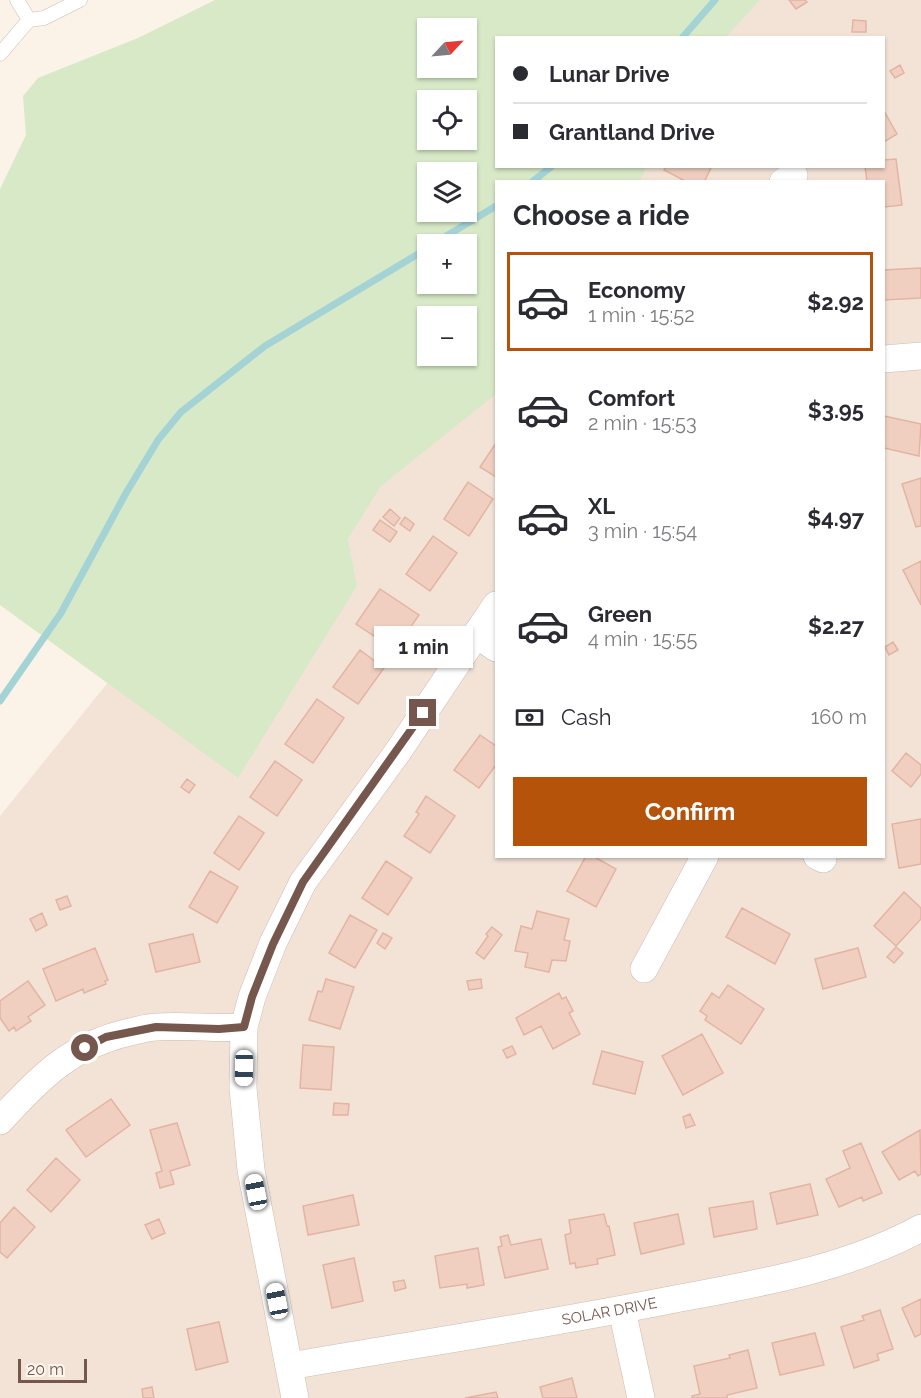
<!DOCTYPE html>
<meta charset="utf-8">
<style>
:root{--surface:#fff;--page:#f7f7f7;--text:#2b2b33;--muted:#7c7c81;--line:#e1e1e2;--accent:#b45309}
body{margin:0;font-family:Raleway,sans-serif;background:var(--page);color:var(--text);height:100vh;display:flex;flex-direction:column;font-size:22px;white-space:nowrap}
*{box-sizing:border-box;margin:0}
p{font-size:20px;color:var(--muted)}
.icon{flex:none;width:33px;height:33px;fill:none;stroke:currentColor;stroke-width:2;stroke-linecap:round;stroke-linejoin:round}
.map{position:relative;flex:1;overflow:hidden}
.sheet{position:absolute;left:495px;top:180px;width:390px;height:678px;display:flex;flex-direction:column;background:var(--surface);border-radius:0px;box-shadow:0 2px 4px #0004}
.sheet>*{flex:none}
.hud{position:absolute;left:495px;top:36px;width:390px;height:132px;border-radius:0px;box-shadow:0 2px 4px #0004;display:grid;align-content:center;height:132px;padding:0 18px;background:var(--surface)}
.needle{width:39px;rotate:64deg}
.controls{position:absolute;left:417px;top:18px;display:grid;gap:12px}
.controls a{display:grid;place-items:center;width:60px;height:60px;border-radius:0px;background:var(--surface);box-shadow:0 2px 4px #0004;font-size:30px}
.scale{position:absolute;left:18px;bottom:15px;width:69px;box-sizing:border-box;padding-left:6px;border:3px solid #75574d;border-top:0;font-size:16px;line-height:21px;white-space:nowrap;color:#75574d;-webkit-text-stroke:4px #fef6ef;paint-order:stroke}
.end{position:absolute;width:27px;height:27px;margin:-14px;border:8px solid #75574d;background:#fff;box-shadow:0 0 0 3px #fff}
.from{border-radius:50%}
.bubble{position:absolute;height:42px;border-radius:0px;background:var(--surface);box-shadow:0 2px 4px #0004;font-size:20px;font-weight:700;line-height:42px;text-align:center}
.car{position:absolute;width:18px;height:36px;margin:-18px -9px;border-radius:8px;box-shadow:0 0 4px 2px #0007;background:linear-gradient(#fff 24%,#345 0 40%,#fff 0 76%,#345 0 86%,#fff 0)}
.hud b{display:flex;align-items:center;gap:21px;height:57px;font-size:22px}
.hud b+b{border-top:2px solid var(--line)}
.hud i{width:15px;height:15px;background:var(--text)}
ul{padding:0;list-style:none}
li{display:flex;align-items:center;gap:18px;height:99px;margin:0 12px 9px;padding:0 6px;border:3px solid transparent;border-radius:0px}
li div{flex:1}
li b{display:block;font-size:22px}
li em{font-style:normal;font-weight:700}
li.on{border-color:var(--accent)}
li>.icon{width:54px;height:54px;stroke-width:1.5}
h2{padding:0 18px;font-size:27px;line-height:72px}
.pay{display:flex;align-items:center;gap:15px;height:66px;padding:0 18px;font-size:22px}
.pay p{margin-inline-start:auto}
.primary-button{display:flex;gap:12px;margin-top:auto;padding:12px 18px}
.primary-button a{flex:1;height:69px;border-radius:0px;background:var(--accent);color:#fff;font-size:24px;font-weight:700;line-height:69px;text-align:center}
.map>svg:first-child{display:block}
.residential{fill:#f3e3d7;fill-rule:evenodd}
.green{fill:#d8e9c7;fill-rule:evenodd}
.lines{fill:none;stroke-linecap:round;stroke-linejoin:round}
.stream{stroke:#a4d3d6;stroke-width:7}
.building{fill:#f0cfc1;stroke:#e2b4a2;stroke-width:1.5}
.lane-casing{stroke:#cfbbb1;stroke-width:15}
.street-casing{stroke:#cfbbb1;stroke-width:28}
.lane{stroke:#fff;stroke-width:14}
.street{stroke:#fff;stroke-width:27}
.route{stroke:#75574d;stroke-width:8}
.labels{text-anchor:middle;stroke-width:6;stroke-linejoin:round;paint-order:stroke}
.street-label{font-size:15px;fill:#75574d;stroke:#fef6ef}
</style>
<div class="map">
<svg width="921" height="1398" viewBox="0 0 921 1398">
<rect width="100%" height="100%" fill="#fbf2e8"/>
<path class="residential" d="M659 0H921V1398H0V816L430 284H466V244L496 201V856H884V182L513 181 525 166H884V38L629 37ZM428 316H466V356H428Z"/>
<path class="green" d="M215 0H760L726 37 496 38V166L646 167 640 181 496 182V394L381 486 348 539 357 586 238 778 0 605V189L26 135 23 96 38 78 138 38ZM428 28H466V68H428ZM428 100H466V140H428ZM428 172H466V212H428ZM428 244H466V284H428ZM428 316H466V356H428Z"/>
<g class="lines">
<path class="stream" d="M682 38 715 0
M532 182 552 166
M433 244 496 206
M0 701 61 613 126 493 158 440 181 412 265 346 428 248"/>
</g>
<path class="building" d="M789 0H805L807 2 796 9Z
M853 20 866 21V32H852Z
M900 65 904 73 895 78 890 71Z
M884 111 897 134 884 142Z
M896 159 902 205 884 207V182H867L865 166H884V160Z
M666 166H712L704 182H687L664 170Z
M921 268V298L884 300V270Z
M884 416 921 424 919 456 884 448Z
M496 443V477L480 467Z
M921 478V526L916 527 902 484Z
M468 482 493 499 469 536 444 519Z
M390 509 400 518 394 526 383 517Z
M405 517 414 524 410 531 400 524Z
M380 520 397 532 390 542 373 530Z
M433 536 457 553 430 591 406 574Z
M921 561V605L903 570Z
M380 589 419 615 395 650 356 624Z
M893 642 898 650 889 655 885 647Z
M360 650 384 668 358 704 333 687Z
M317 699 344 718 313 763 285 744Z
M480 735 496 746V765L479 788 454 770Z
M906 753 921 765V774L911 787 892 771Z
M275 761 302 780 277 816 250 797Z
M187 779 195 785 189 793 181 787Z
M426 796 455 816 430 853 404 836 419 814 416 812Z
M239 816 264 833 239 870 214 853Z
M921 819V864L899 868 892 824Z
M586 856H593L616 869 596 907 567 891Z
M386 861 412 878 388 915 362 898Z
M210 871 238 887 217 923 189 907Z
M904 892 921 908V919L896 946 874 926Z
M67 896 71 906 60 910 56 900Z
M742 908 790 934 775 964 726 937Z
M537 911 569 919 564 940 570 941 566 961 552 960 549 972 525 967 528 953 515 951 521 926 532 929Z
M42 913 47 925 36 931 30 919Z
M350 915 377 930 355 968 329 953Z
M492 927 502 935 484 959 476 953 488 936 486 934Z
M383 933 392 938 385 949 377 943Z
M193 934 200 962 156 972 149 944Z
M896 947 903 953 894 963 887 957Z
M95 948 108 980 105 981 106 984 84 993 83 989 56 1001 43 969Z
M858 948 866 977 823 989 815 959Z
M326 979 354 987 340 1029 309 1020 318 991 322 992Z
M481 979 482 988 469 990 467 981Z
M28 981 45 1005 28 1017 31 1021 16 1031 14 1027 9 1031 0 1018V1001Z
M728 985 764 1009 741 1044 705 1020 707 1016 700 1011 712 993 719 998Z
M559 993 562 999 566 997 573 1011 569 1013 580 1034 553 1049 541 1026 524 1035 516 1018Z
M702 1034 723 1073 683 1095 662 1056Z
M303 1045 334 1047 331 1090 300 1088Z
M512 1046 516 1054 507 1058 503 1050Z
M602 1051 643 1062 635 1094 593 1084Z
M111 1099 130 1125 86 1157 66 1130Z
M334 1103 349 1104 348 1115H333Z
M690 1114 695 1125 686 1128 683 1117Z
M177 1123 190 1165 170 1171 174 1184 160 1188 156 1173 162 1171 150 1130Z
M920 1130 921 1174 918 1176 915 1171 899 1180 882 1152Z
M861 1143 882 1193 863 1201 862 1197 839 1207 826 1179 850 1168 843 1151Z
M56 1158 80 1180 51 1212 27 1190Z
M810 1184 818 1215 777 1224 770 1193Z
M353 1195 359 1225 308 1235 303 1206Z
M753 1201 757 1229 714 1237 709 1208Z
M14 1207 35 1227 7 1258 0 1252V1223Z
M604 1214 607 1226H609L615 1255 597 1259 598 1264 576 1268 575 1263 570 1264 565 1235 571 1233 569 1220Z
M678 1214 684 1244 641 1254 634 1223Z
M159 1219 165 1233 152 1239 145 1225Z
M508 1235 511 1245 541 1239 548 1269 505 1278 498 1247 502 1246 500 1237Z
M478 1248 484 1285 467 1288V1284L440 1288 435 1256Z
M354 1258 363 1301 332 1308 323 1265Z
M404 1280 406 1288 395 1291 393 1282Z
M921 1299V1334L915 1337 902 1308Z
M880 1310 893 1349 877 1354 879 1360 854 1368 841 1327 864 1320 862 1316Z
M219 1322 228 1362 196 1370 187 1329Z
M815 1333 824 1365 780 1375 772 1343Z
M748 1350 757 1388 727 1395V1398H692V1396L700 1394 694 1366 730 1358 729 1355Z
M572 1378 577 1398H543L540 1387Z
M152 1387 154 1398H143L142 1389Z
M496 1392 498 1398H465Z"/>
<g class="lines">
<g class="lane-casing">
<path id="lane" d="M17 0 29 20 44 18 80 0
M0 54 29 20"/>
</g>
<g class="street-casing">
<g id="street">
<path d="M783 182 794 175"/>
<path d="M884 359 921 356"/>
<path d="M476 634 496 648"/>
<path d="M817 856 823 859"/>
<path d="M644 969 705 856"/>
<path d="M0 1121C39 1078 71 1045 130 1032 139 1030 148 1027 157 1027 186 1025 215 1029 244 1027"/>
<path d="M622 1310 641 1398"/>
<path id="s1" d="M290 1366C417 1344 544 1325 670 1300 755 1284 844 1270 921 1228"/>
<path d="M295 1398 251 1170 243 1088 244 1027 252 997 273 943 303 882 397 753 496 605"/>
</g>
</g>
<use href="#lane" class="lane"/>
<use href="#street" class="street"/>
</g>
<g class="lines">
<path class="route" d="M85 1048 106 1037 156 1027 219 1029 244 1027 252 997 273 944 303 882 423 713"/>
</g>
<g class="labels">
<g class="street-label">
<text dy="5" stroke="none"><textPath href="#s1" startOffset="324">SOLAR DRIVE</textPath></text>
</g>
</g>
</svg>
<div class="controls">
<a><svg class="needle" viewBox="-14 -14 28 28"><path d="M0-13l5 13h-10z" fill="#e53935"/><path d="M0 13l5-13h-10z" fill="#7c7c81"/></svg></a>
<a><svg class="icon" aria-label="locate" viewBox="0 0 24 24"><circle cx="12" cy="12" r="6"/><path d="M12 2v4M12 18v4M2 12h4M18 12h4"/></svg></a>
<a><svg class="icon" aria-label="layers" viewBox="0 0 24 24"><path d="M12 4l9 5-9 5-9-5zM3 14l9 5 9-5"/></svg></a>
<a>+</a>
<a>−</a>
</div>
<div class="scale">20 m</div>
<i class="end from" style="left:85px;top:1048px"></i>
<i class="end" style="left:423px;top:713px"></i>
<div class="bubble" style="left:374px;top:626px;width:99px">1 min</div>
<i class="car" style="left:244px;top:1068px;rotate:181deg"></i>
<i class="car" style="left:256px;top:1192px;rotate:349deg"></i>
<i class="car" style="left:277px;top:1301px;rotate:349deg"></i>
<div class="hud">
<b><i class="from"></i>Lunar Drive</b>
<b><i></i>Grantland Drive</b>
</div>
<section class="sheet">
<h2>Choose a ride</h2>
<ul>
<li class="on"><svg class="icon" aria-label="car" viewBox="0 0 24 24"><path d="M5 17H2v-5l4-1 3-4h7l3 4 3 1v5h-3M9 17h6M6 11h13"/><circle cx="7" cy="17" r="2"/><circle cx="17" cy="17" r="2"/></svg><div><b>Economy</b><p>1 min · 15:52</p></div><em>$2.92</em></li>
<li><svg class="icon" aria-label="car" viewBox="0 0 24 24"><path d="M5 17H2v-5l4-1 3-4h7l3 4 3 1v5h-3M9 17h6M6 11h13"/><circle cx="7" cy="17" r="2"/><circle cx="17" cy="17" r="2"/></svg><div><b>Comfort</b><p>2 min · 15:53</p></div><em>$3.95</em></li>
<li><svg class="icon" aria-label="car" viewBox="0 0 24 24"><path d="M5 17H2v-5l4-1 3-4h7l3 4 3 1v5h-3M9 17h6M6 11h13"/><circle cx="7" cy="17" r="2"/><circle cx="17" cy="17" r="2"/></svg><div><b>XL</b><p>3 min · 15:54</p></div><em>$4.97</em></li>
<li><svg class="icon" aria-label="car" viewBox="0 0 24 24"><path d="M5 17H2v-5l4-1 3-4h7l3 4 3 1v5h-3M9 17h6M6 11h13"/><circle cx="7" cy="17" r="2"/><circle cx="17" cy="17" r="2"/></svg><div><b>Green</b><p>4 min · 15:55</p></div><em>$2.27</em></li>
</ul>
<div class="pay"><svg class="icon" aria-label="cash" viewBox="0 0 24 24"><path d="M3 7h18v10H3z"/><circle cx="12" cy="12" r="2"/></svg>Cash<p>160 m</p></div>
<div class="primary-button"><a>Confirm</a></div>
</section>
</div>
